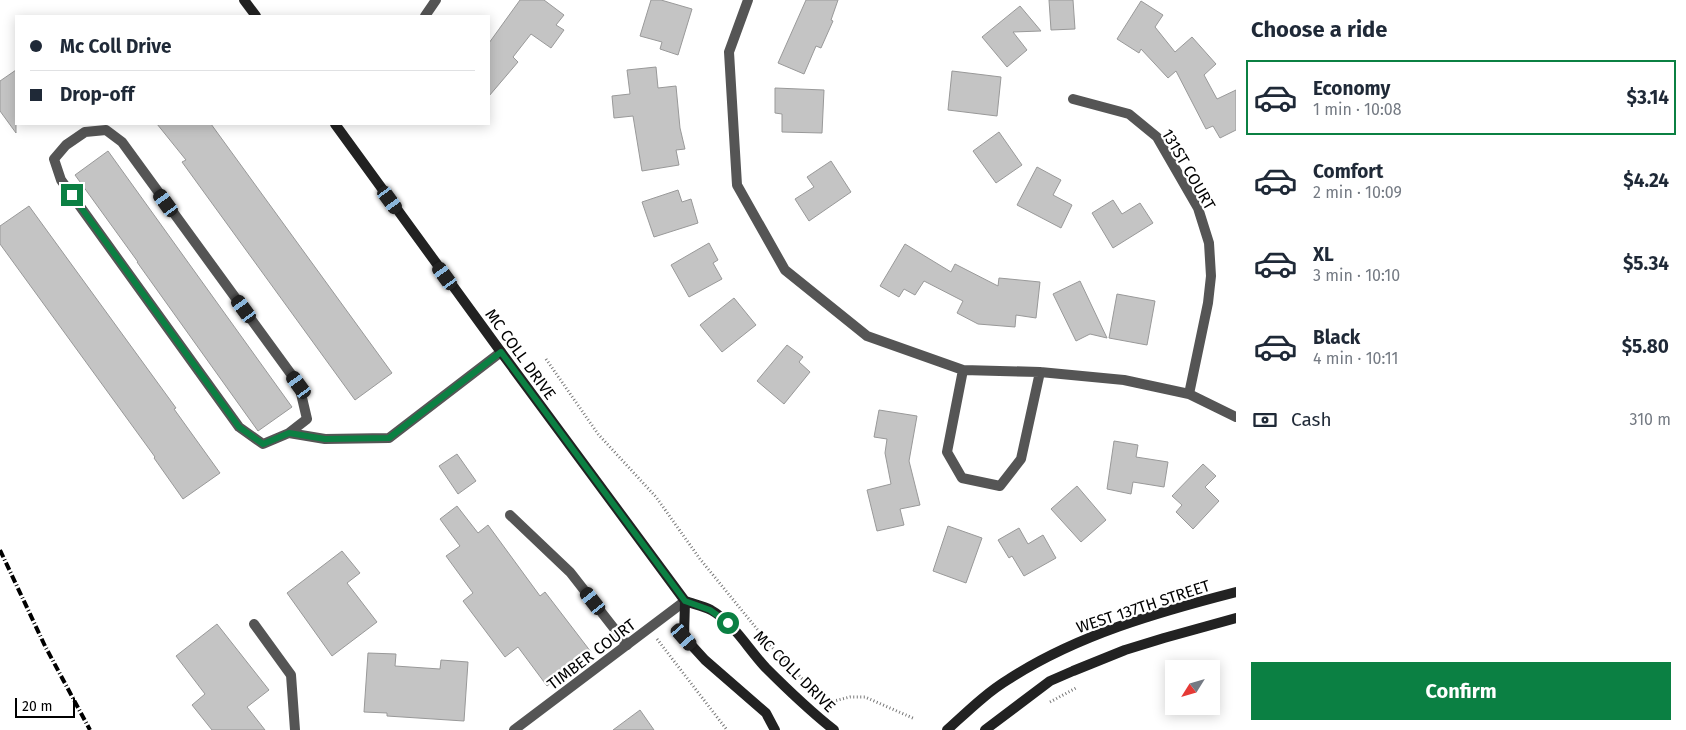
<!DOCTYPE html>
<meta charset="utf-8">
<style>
:root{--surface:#fff;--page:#f2f2f3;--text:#1f2937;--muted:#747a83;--line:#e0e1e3;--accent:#0b8043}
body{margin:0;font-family:"Fira Sans",sans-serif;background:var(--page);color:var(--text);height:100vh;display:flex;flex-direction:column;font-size:19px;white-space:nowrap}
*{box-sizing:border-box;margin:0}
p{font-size:16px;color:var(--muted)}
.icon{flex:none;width:28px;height:28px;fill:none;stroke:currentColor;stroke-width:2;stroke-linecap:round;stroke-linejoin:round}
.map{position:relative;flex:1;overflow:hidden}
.details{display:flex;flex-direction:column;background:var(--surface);width:450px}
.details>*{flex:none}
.top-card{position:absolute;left:15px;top:15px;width:475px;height:110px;border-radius:0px;box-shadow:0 2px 12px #0003;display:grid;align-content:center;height:110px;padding:0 15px;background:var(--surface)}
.needle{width:32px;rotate:233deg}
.fabs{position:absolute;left:1165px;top:660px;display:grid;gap:10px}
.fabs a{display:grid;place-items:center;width:55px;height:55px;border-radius:0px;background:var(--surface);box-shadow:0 2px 12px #0003;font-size:25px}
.scale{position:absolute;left:15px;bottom:12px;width:60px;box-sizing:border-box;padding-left:5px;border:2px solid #000;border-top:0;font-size:14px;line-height:18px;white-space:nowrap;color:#000;-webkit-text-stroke:4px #fff;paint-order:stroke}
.end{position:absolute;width:22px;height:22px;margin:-11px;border:6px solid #0b8043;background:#fff;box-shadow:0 0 0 2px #fff}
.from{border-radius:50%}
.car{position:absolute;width:15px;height:30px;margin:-15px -8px;border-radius:6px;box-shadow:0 0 4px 1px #0007;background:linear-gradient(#222 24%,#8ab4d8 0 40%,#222 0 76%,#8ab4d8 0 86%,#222 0)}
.top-card b{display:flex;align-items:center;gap:18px;height:48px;font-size:19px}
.top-card b+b{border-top:1px solid var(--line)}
.top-card i{width:12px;height:12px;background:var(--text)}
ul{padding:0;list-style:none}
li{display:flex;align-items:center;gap:15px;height:75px;margin:0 10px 8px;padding:0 5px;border:2px solid transparent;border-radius:0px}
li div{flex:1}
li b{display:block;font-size:19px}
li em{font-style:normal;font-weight:700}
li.current{border-color:var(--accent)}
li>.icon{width:45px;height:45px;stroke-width:1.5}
h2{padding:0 15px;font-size:22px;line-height:60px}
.pay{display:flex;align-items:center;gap:12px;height:55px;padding:0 15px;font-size:19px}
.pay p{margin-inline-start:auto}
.action{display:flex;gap:10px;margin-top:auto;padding:10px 15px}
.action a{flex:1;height:58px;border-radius:0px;background:var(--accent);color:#fff;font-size:20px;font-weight:700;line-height:58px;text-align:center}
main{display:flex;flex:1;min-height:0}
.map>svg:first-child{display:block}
.building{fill:#c4c4c4;stroke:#999}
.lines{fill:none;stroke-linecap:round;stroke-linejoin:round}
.path{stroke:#777;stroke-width:3;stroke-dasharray:1 2.5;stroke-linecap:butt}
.lane{stroke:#555;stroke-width:10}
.street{stroke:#555;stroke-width:10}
.secondary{stroke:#222;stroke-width:10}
.rail{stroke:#000;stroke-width:4;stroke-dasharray:8 2.5 1 2.5;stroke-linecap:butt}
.route{stroke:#0b8043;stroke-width:6}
.labels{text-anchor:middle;stroke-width:4.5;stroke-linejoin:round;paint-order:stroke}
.street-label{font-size:16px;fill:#000;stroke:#fff}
</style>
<main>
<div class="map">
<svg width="1236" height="730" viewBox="0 0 1236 730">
<rect width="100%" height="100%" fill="#fff"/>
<path class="building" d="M520 0H544L564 15 556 25 564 30 551 48 531 34 513 57 518 62 489 96V43Z
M651 0H661L692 9 678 55 660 49 662 42 640 36Z
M806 0H838L831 20 833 21 821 48 816 46 804 74 778 63Z
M1049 0H1073L1075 29 1051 30Z
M1141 1 1163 15 1155 27 1175 52 1192 37 1216 64 1204 75 1217 99 1236 90V130L1220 138 1213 126 1206 129 1176 71 1168 78 1141 49 1139 53 1117 39Z
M1020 6 1041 31 1013 32 1027 50 1007 67 982 37Z
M656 67 658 88 676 86 680 128 685 149 676 150 679 165 642 171 633 116 614 118 612 96 630 94 627 70Z
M16 70V133L0 111V81Z
M952 71 1001 77 997 116 948 110Z
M775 88 824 90 822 133 782 132V114L775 113Z
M157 124H211L392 373 355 400 182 162 186 160Z
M999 132 1022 165 996 183 973 151Z
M108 151 292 407 258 431 137 262H138L75 175Z
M831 161 851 192 809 221 795 199 814 187 807 177Z
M1037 167 1061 180 1053 195 1072 205 1061 228 1017 205Z
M678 190 682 202 691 199 698 223 654 237 642 202Z
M1113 200 1122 214 1140 203 1153 223 1113 248 1092 213Z
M29 206 176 408 174 409 220 473 183 499 154 458 155 457 0 244V226Z
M709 243 718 260 713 263 722 279 689 297 671 265Z
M905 244 951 272 955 264 998 286 999 278 1040 282 1036 318 1016 315 1015 327 978 324 957 313 963 301 924 281 915 295 904 289 899 297 880 286Z
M1080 281 1107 338 1090 334 1076 341 1053 294Z
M1117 294 1155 301 1147 345 1109 338Z
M734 298 756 325 722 352 700 325Z
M787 345 803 357 799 362 810 372 784 404 757 381Z
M879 410 917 416 909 461 920 505 900 509 904 525 877 531 867 490 891 484 885 453 887 439 874 437Z
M1114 441 1138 445 1136 457 1168 462 1164 487 1133 482 1131 494 1107 489Z
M457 454 476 481 458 494 439 466Z
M1203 464 1216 476 1205 487 1219 501 1193 529 1176 512 1182 505 1172 496Z
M1077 486 1106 520 1081 542 1051 509Z
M457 506 478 533 488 525 540 596 545 592 591 652 547 686 518 647 505 657 463 601 473 593 446 556 460 546 440 519Z
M948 526 982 538 966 583 933 571Z
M1019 528 1028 544 1043 535 1056 558 1024 576 1012 556 1009 558 998 540Z
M342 551 360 573 347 583 377 622 332 656 287 593Z
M217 624 269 690 247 707 265 730H212L192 705 205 694 176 656Z
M368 653 396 654 395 666 440 669 441 660 468 662 464 721 387 716V713L364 712Z
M640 710 654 730H613Z"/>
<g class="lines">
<path class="path" d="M546 359 598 434 656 497 700 559 770 645 808 685
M657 639 727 730
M1050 702 1076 688
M826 703 850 697H865L915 719"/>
<path class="lane" d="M106 130 122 142 299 385 307 419 289 433 263 444 239 427 61 180 54 159 66 145 85 132Z
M289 433 325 439 389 438 501 352
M510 515 570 572 627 645
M254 624 291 675 295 730"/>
<path class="street" d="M748 0 729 52 737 185 785 270 867 336 963 370 1040 372 1124 380 1189 394 1236 417
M425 16 436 0
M1073 99 1129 114 1157 137 1198 208 1209 243 1211 276 1208 303 1189 394
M963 370 947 452 962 478 1000 486 1021 459 1040 372
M514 730 685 601"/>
<path class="secondary" d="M244 0 256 16
M335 124 501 352 685 601C693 604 703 606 711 610 734 623 748 649 766 668 788 690 810 711 834 730
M685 601 684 637 705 660 766 713 775 730
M947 730C967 712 986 693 1009 679 1077 635 1158 612 1236 592
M985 730 1050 681 1073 671 1125 650 1164 638 1236 618"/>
<path class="rail" d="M0 550 45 646 90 730"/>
</g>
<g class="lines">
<path class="route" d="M72 195 239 427 263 444 289 433 325 439 389 438 501 352 685 601 710 610 728 623"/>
</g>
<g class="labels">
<g class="street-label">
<text transform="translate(1189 169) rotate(60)" y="6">131ST COURT</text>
<text transform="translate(521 354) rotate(54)" y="6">MC COLL DRIVE</text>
<text transform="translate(1143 606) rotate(-18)" y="6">WEST 137TH STREET</text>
<text transform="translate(591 654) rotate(-37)" y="6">TIMBER COURT</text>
<text transform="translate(795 671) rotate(45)" y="6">MC COLL DRIVE</text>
</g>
</g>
</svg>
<div class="fabs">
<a><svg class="needle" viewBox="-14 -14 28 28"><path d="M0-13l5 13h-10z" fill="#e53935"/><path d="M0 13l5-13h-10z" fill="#747a83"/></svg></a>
</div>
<div class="scale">20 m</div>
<i class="end from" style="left:728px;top:623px"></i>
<i class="end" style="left:72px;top:195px"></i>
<i class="car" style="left:390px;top:200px;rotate:144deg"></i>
<i class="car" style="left:166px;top:203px;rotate:324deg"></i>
<i class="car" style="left:445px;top:276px;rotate:324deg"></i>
<i class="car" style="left:244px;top:309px;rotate:324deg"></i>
<i class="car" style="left:299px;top:385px;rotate:324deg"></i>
<i class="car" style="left:593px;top:601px;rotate:322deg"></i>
<i class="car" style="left:684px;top:637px;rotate:139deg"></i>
<div class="top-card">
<b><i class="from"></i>Mc Coll Drive</b>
<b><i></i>Drop-off</b>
</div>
</div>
<section class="details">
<h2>Choose a ride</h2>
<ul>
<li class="current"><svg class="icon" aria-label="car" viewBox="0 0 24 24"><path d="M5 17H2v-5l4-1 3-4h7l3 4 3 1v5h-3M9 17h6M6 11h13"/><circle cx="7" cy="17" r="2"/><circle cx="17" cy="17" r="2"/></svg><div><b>Economy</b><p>1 min · 10:08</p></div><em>$3.14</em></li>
<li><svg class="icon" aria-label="car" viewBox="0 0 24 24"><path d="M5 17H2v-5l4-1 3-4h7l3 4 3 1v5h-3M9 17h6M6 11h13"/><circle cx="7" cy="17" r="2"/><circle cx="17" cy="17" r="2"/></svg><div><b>Comfort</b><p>2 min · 10:09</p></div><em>$4.24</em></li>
<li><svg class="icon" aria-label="car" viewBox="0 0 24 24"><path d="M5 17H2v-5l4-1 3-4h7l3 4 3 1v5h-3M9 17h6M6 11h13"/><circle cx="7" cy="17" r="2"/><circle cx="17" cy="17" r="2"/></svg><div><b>XL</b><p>3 min · 10:10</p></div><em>$5.34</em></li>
<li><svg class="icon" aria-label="car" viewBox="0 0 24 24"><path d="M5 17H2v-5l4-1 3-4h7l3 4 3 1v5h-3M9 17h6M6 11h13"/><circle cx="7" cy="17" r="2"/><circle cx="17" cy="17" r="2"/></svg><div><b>Black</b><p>4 min · 10:11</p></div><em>$5.80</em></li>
</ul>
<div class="pay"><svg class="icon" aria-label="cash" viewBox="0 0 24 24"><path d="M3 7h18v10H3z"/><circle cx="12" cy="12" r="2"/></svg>Cash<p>310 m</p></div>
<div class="action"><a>Confirm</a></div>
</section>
</main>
